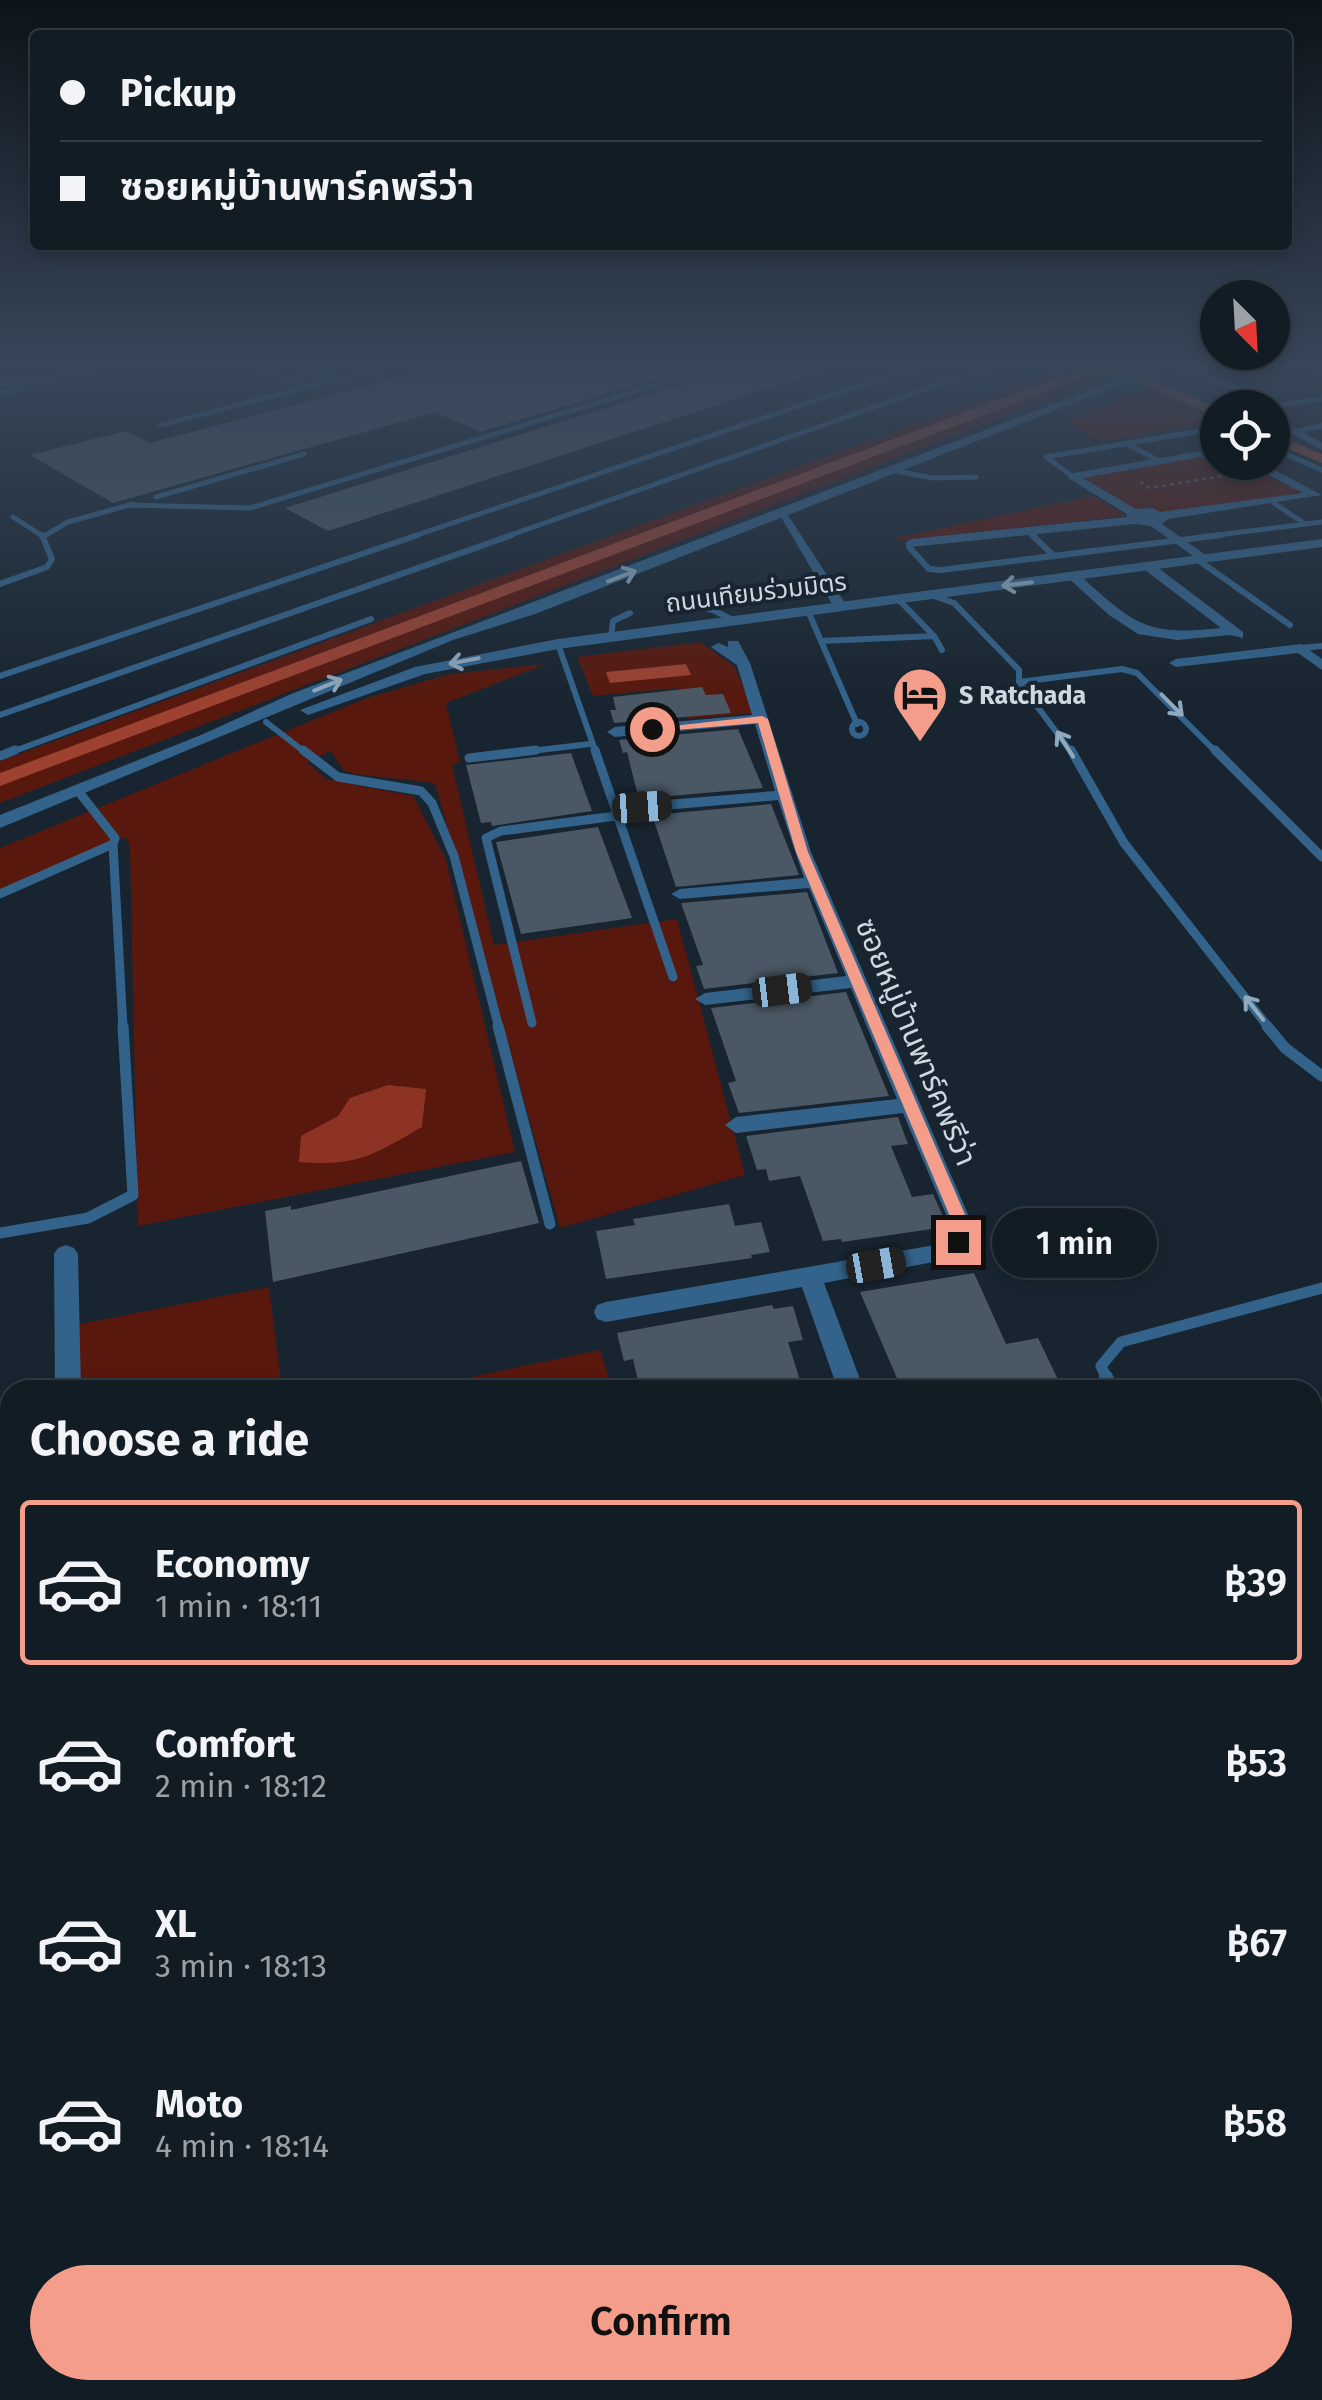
<!DOCTYPE html>
<meta charset="utf-8">
<style>
:root{--surface:#121c24;--page:#1b252c;--text:#f1f3f6;--muted:#9ca1a6;--line:#313a41;--accent:#f49d8b}
body{margin:0;font-family:"Fira Sans","Noto Sans Thai",sans-serif;background:var(--page);color:var(--text);height:100vh;display:flex;flex-direction:column;font-size:38px;white-space:nowrap}
*{box-sizing:border-box;margin:0}
p{font-size:32px;color:var(--muted)}
.icon{flex:none;width:55px;height:55px;fill:none;stroke:currentColor;stroke-width:2;stroke-linecap:round;stroke-linejoin:round}
.map{position:relative;flex:1;overflow:hidden}
.side{position:absolute;left:0px;top:1380px;width:1322px;height:1020px;display:flex;flex-direction:column;background:var(--surface);border-radius:30px 30px 0 0;box-shadow:0 5px 15px #0003,0 0 0 2px var(--line)}
.side>*{flex:none}
.banner{position:absolute;left:30px;top:30px;width:1262px;height:220px;border-radius:10px;box-shadow:0 5px 15px #0003,0 0 0 2px var(--line);display:grid;align-content:center;height:220px;padding:0 30px;background:var(--surface)}
.needle{width:65px;rotate:156deg}
.controls{position:absolute;left:1200px;top:280px;display:grid;gap:20px}
.controls a{display:grid;place-items:center;width:90px;height:90px;border-radius:50%;background:var(--surface);box-shadow:0 5px 15px #0003,0 0 0 2px var(--line);font-size:50px}
.end{position:absolute;width:45px;height:45px;margin:-22px;border:12px solid #f49d8b;background:#111;box-shadow:0 0 0 5px #111}
.from{border-radius:50%}
.bubble{position:absolute;height:70px;border-radius:35px;background:var(--surface);box-shadow:0 5px 15px #0003,0 0 0 2px var(--line);font-size:32px;font-weight:600;line-height:70px;text-align:center}
.car{position:absolute;width:30px;height:60px;margin:-30px -15px;border-radius:12px;box-shadow:0 0 8px 2px #0007;background:linear-gradient(#222 24%,#8ab4d8 0 40%,#222 0 76%,#8ab4d8 0 86%,#222 0)}
.banner b{display:flex;align-items:center;gap:35px;height:95px;font-size:38px}
.banner b+b{border-top:2px solid var(--line)}
.banner i{width:25px;height:25px;background:var(--text)}
ul{padding:0;list-style:none}
li{display:flex;align-items:center;gap:30px;height:165px;margin:0 20px 15px;padding:0 10px;border:5px solid transparent;border-radius:10px}
li div{flex:1}
li b{display:block;font-size:38px}
li em{font-style:normal;font-weight:600}
li.current{border-color:var(--accent)}
li>.icon{width:90px;height:90px;stroke-width:1.5}
h2{padding:0 30px;font-size:45px;line-height:120px}
.action{display:flex;gap:20px;margin-top:auto;padding:20px 30px}
.action a{flex:1;height:115px;border-radius:60px;background:var(--accent);color:#111;font-size:40px;font-weight:600;line-height:115px;text-align:center}
.map>svg:first-child{display:block}
.green{fill:#58180d}
.forest{fill:#8c3323}
.water{fill:#9d4231}
.lines{fill:none;stroke-linecap:round;stroke-linejoin:round}
.canal{fill:#9d4231;fill-rule:evenodd}
.building{fill:#4a5865}
.path{stroke:#525d67;stroke-width:2.5;stroke-dasharray:4 4;stroke-linecap:butt}
.service-far5{stroke:#33638b;stroke-width:5}
.service-far4{stroke:#33638b;stroke-width:6}
.service-far3{stroke:#33638b;stroke-width:9}
.service-far2{stroke:#33638b;stroke-width:11}
.service-far1{stroke:#33638b;stroke-width:14}
.service{stroke:#33638b;stroke-width:19}
.minor{fill:#33638b;fill-rule:evenodd}
.tertiary{fill:#33638b;fill-rule:evenodd}
.secondary{fill:#3286c6;fill-rule:evenodd}
.oneway{stroke:#91a9bd}
.route{fill:#f49d8b}
.labels{text-anchor:middle;stroke-width:8;stroke-linejoin:round;paint-order:stroke}
.far-street-label{font-size:25px;fill:#cfd7df;stroke:#182530}
.far-poi-label{font-size:25px;font-weight:bold;fill:#cfd7df;stroke:#182530;text-anchor:start}
.street-label{font-size:30px;fill:#cfd7df;stroke:#182530}
</style>
<div class="map">
<svg width="1322" height="2400" viewBox="0 0 1322 2400">
<rect width="100%" height="100%" fill="#182530"/>
<path class="green" d="M1069 367H1132L0 803V761Z
M1149 387 1217 418V422L1100 442 1064 421Z
M1217 453 1218 462 1240 463 1305 494 1165 514 1134 510 1080 478Z
M1092 496 1126 516 898 541 895 538Z
M700 642 734 666 755 713 687 719 677 688 593 696 577 657Z
M546 664 446 703 460 762 452 765 494 945 677 919 745 1175 560 1228 435 783 354 774 343 770 331 751 307 762 326 779 413 796 446 860 515 1152 138 1226 130 850 127 837 0 890V848L367 698 450 674Z
M269 1287 282 1390H80V1324Z
M600 1350 613 1390H409Z"/>
<path class="forest" d="M388 1085 426 1089 422 1127C373 1155 357 1167 299 1162L301 1136 338 1116 350 1098Z"/>
<path class="water" d="M686 664 691 675 610 683 606 672Z"/>
<g class="lines">
<path class="canal" d="M1070 367H1086L1089 371 1080 379 0 786V773L1070 373 1074 371Z
M1103 367H1120L1218 408V417Z
M1272 433 1322 454V463L1272 442Z"/>
</g>
<path class="building" d="M437 367H694L480 432 435 412 113 503 30 455 126 431 150 443Z
M722 367H819V372L328 531 285 508 718 373Z
M702 687 706 695 723 694 731 713 614 723 610 710H616L613 697Z
M738 729 763 788 646 798 644 791 637 792 627 752 623 753 619 740Z
M571 753 592 811 492 826 491 822 481 823 466 765Z
M771 804 799 875 676 887 652 815Z
M598 827 632 918 521 934 496 842Z
M807 892 838 973 704 989 696 966 703 965 681 903Z
M846 992 889 1096 739 1113 728 1083 736 1081 711 1008Z
M898 1117 908 1144 891 1146 912 1197 933 1194 946 1223 931 1225 932 1229 842 1242 841 1239 823 1241 800 1176 769 1181 766 1169 757 1170 746 1136Z
M521 1161 539 1223 273 1282 265 1211 291 1206V1210Z
M729 1204 735 1226 761 1222 770 1252 751 1255 752 1258 606 1279 596 1231 635 1225 633 1219Z
M974 1273 1006 1344 1038 1338 1063 1390H902L860 1292Z
M772 1305 774 1309 793 1306 803 1340 788 1342 803 1390H668L667 1386 640 1390 633 1359 624 1361 617 1333Z"/>
<g class="lines">
<path class="path" d="M1140 482 1150 488 1234 474"/>
<path class="service-far5" d="M260 367 306 387
M296 367 314 375 335 374
M1181 367 1260 397
M1313 367 1322 371
M0 383 25 385
M22 383 90 367
M0 392 19 390 25 385
M1264 408 1322 399
M1272 422 1293 431
M161 425 384 367
M1125 443 1159 461
M1272 448 1322 470
M896 471 933 478 976 477
M1072 476 1046 457 1218 428
M156 497 304 454
M1274 503 1305 524
M128 505 250 508 716 367
M13 517 44 537
M1028 531 1035 537
M44 536 68 522 133 504
M411 537 915 367
M505 537 988 367
M1201 537 1322 522"/>
<path class="service-far4" d="M1032 535 1054 556
M911 543 909 547 929 569 941 570 1221 535
M1198 560 1290 625
M0 584 47 567 52 559 42 535
M931 595 954 603 1019 670V682L1072 753
M898 599 934 636 942 650
M682 605 713 610 733 620
M808 611 857 724
M611 637 613 621 630 613
M821 641 934 636
M558 644 596 753
M1301 648 1322 646
M0 676 418 535
M1019 682 1122 669 1137 673 1217 753
M0 715 512 535
M266 722 306 753
M852 729a7 7 0 1 1 14 0a7 7 0 1 1-14 0Z
M9 753 371 619
M514 753 590 744"/>
<path class="service-far3" d="M303 750 338 777 421 791 432 803 454 856 499 1028
M595 750 673 977
M1071 750 1124 843 1269 1028
M1215 750 1322 857
M0 756 15 750
M469 758 536 750
M113 844 123 1028
M0 894 113 844 115 838 79 792
M532 1023 486 838 501 831 616 816"/>
<path class="service-far2" d="M498 1026 550 1224
M1267 1026 1285 1048 1322 1076
M0 1233 88 1218 133 1195 123 1026
M1107 1379 1101 1366 1121 1342 1322 1288"/>
<path class="service-far1" d="M1106 1377 1111 1390
M1312 1785 1322 1804"/>
<path class="service" d="M1312 2259 1322 2286
M1312 2311H1322
M88 2390V2400
M898 2390 901 2400"/>
<path class="minor" d="M1322 423V429L1303 432 1322 443V450L1288 431Z
M1218 448V454L1083 478 1136 509 1152 508 1160 512 1303 493 1244 462H1259L1322 495 1168 519 1162 524 1207 556V562L1203 563 1151 526 1135 524 911 547 905 543 911 539 1127 517V514L1068 478V474Z
M778 512H786L847 606 845 609H835Z
M1145 564H1153L1243 632V638L1230 635 1177 640 1138 634 1109 615 1066 576 1077 573C1133 622 1142 637 1221 628L1145 570Z
M728 641H738L750 663 811 852 973 1226 966 1247 949 1259 824 1283 864 1390H838L802 1287 606 1322 597 1319 594 1312 597 1305 606 1302 935 1245 948 1236 951 1226 903 1113 736 1133 725 1125 736 1117 897 1099 851 988 705 1005 695 999 705 993 846 976 809 888 680 899 671 894 680 889 804 878 778 800 642 812 634 807 642 802 775 791 755 724 615 737 607 732 615 727 752 715 737 665 711 647 718 643 728 647Z
M1301 644 1322 659V670L1298 653 1176 667 1169 663 1176 659Z
M66 1245 74 1248 78 1254 81 1390H55L54 1254 58 1248Z"/>
<path class="tertiary" d="M1151 367H1166L535 614 453 640 0 828V815L201 735 291 694Z
M1322 539V547L558 649 425 674 308 715 300 710 415 667 558 639Z"/>
<path class="secondary" d="M0 2351H10V2390H26L0 2397Z
M288 2390H496L500 2400H292Z"/>
</g>
<defs><path id="oneway-shaft" d="M-6 0H5M1.5-3L5.5 0L1.5 3" fill="none" stroke-width="1.6" stroke-linecap="round" stroke-linejoin="round" transform="scale(2.5)"/></defs>
<g class="oneway">
<use href="#oneway-shaft" transform="translate(622 576) rotate(-21)"/>
<use href="#oneway-shaft" transform="translate(1017 584) rotate(173)"/>
<use href="#oneway-shaft" transform="translate(464 661) rotate(169)"/>
<use href="#oneway-shaft" transform="translate(328 685) rotate(-22)"/>
<use href="#oneway-shaft" transform="translate(1172 705) rotate(45)"/>
<use href="#oneway-shaft" transform="translate(1065 744) rotate(-123)"/>
<use href="#oneway-shaft" transform="translate(1254 1008) rotate(-128)"/>
</g>
<linearGradient id="sky" x2="0" y2="1"><stop stop-color="#0d141a"/><stop offset="0.52" stop-color="#374659"/><stop offset="1" stop-color="#374659" stop-opacity="0"/></linearGradient>
<rect width="1322" height="703" fill="url(#sky)"/>
<path class="route" d="M762 716 768 719 808 852 970 1226 964 1246H952L950 1242 954 1226 796 852 758 723 652 732 646 729Z"/>
<defs>
<g id="hotel-pin" transform="scale(2.875)"><path d="M0 17L-7.5 6A9.5 9.5 0 1 1 7.5 6Z" fill="#f49d8b" stroke="#182530"/><path d="M-6-4.5h1.5V1H6V5H4.5V3h-9V5H-6ZM-4 0a1.8 1.8 0 1 1 3.6 0ZM.5 0V-2.5h3Q6-2.5 6 0Z" fill="#111"/></g>
</defs>
<g fill-rule="evenodd">
<use href="#hotel-pin" x="920" y="695"/>
</g>
<g class="labels">
<g class="far-street-label">
<text transform="translate(756 592) rotate(-7)" y="9">ถนนเทียมร่วมมิตร</text>
</g>
<g class="far-poi-label">
<text x="959" y="704">S Ratchada</text>
</g>
<g class="street-label">
<text transform="translate(916 1042) rotate(67)" y="10">ซอยหมู่บ้านพาร์คพรีว่า</text>
</g>
</g>
</svg>
<div class="controls">
<a><svg class="needle" viewBox="-14 -14 28 28"><path d="M0-13l5 13h-10z" fill="#e53935"/><path d="M0 13l5-13h-10z" fill="#9ca1a6"/></svg></a>
<a><svg class="icon" aria-label="locate" viewBox="0 0 24 24"><circle cx="12" cy="12" r="6"/><path d="M12 2v4M12 18v4M2 12h4M18 12h4"/></svg></a>
</div>
<i class="end from" style="left:652px;top:729px"></i>
<i class="end" style="left:958px;top:1242px"></i>
<div class="bubble" style="left:992px;top:1208px;width:165px">1 min</div>
<i class="car" style="left:642px;top:807px;rotate:86deg"></i>
<i class="car" style="left:782px;top:990px;rotate:83deg"></i>
<i class="car" style="left:876px;top:1265px;rotate:80deg"></i>
<div class="banner">
<b><i class="from"></i>Pickup</b>
<b><i></i>ซอยหมู่บ้านพาร์คพรีว่า</b>
</div>
<section class="side">
<h2>Choose a ride</h2>
<ul>
<li class="current"><svg class="icon" aria-label="car" viewBox="0 0 24 24"><path d="M5 17H2v-5l4-1 3-4h7l3 4 3 1v5h-3M9 17h6M6 11h13"/><circle cx="7" cy="17" r="2"/><circle cx="17" cy="17" r="2"/></svg><div><b>Economy</b><p>1 min · 18:11</p></div><em>฿39</em></li>
<li><svg class="icon" aria-label="car" viewBox="0 0 24 24"><path d="M5 17H2v-5l4-1 3-4h7l3 4 3 1v5h-3M9 17h6M6 11h13"/><circle cx="7" cy="17" r="2"/><circle cx="17" cy="17" r="2"/></svg><div><b>Comfort</b><p>2 min · 18:12</p></div><em>฿53</em></li>
<li><svg class="icon" aria-label="car" viewBox="0 0 24 24"><path d="M5 17H2v-5l4-1 3-4h7l3 4 3 1v5h-3M9 17h6M6 11h13"/><circle cx="7" cy="17" r="2"/><circle cx="17" cy="17" r="2"/></svg><div><b>XL</b><p>3 min · 18:13</p></div><em>฿67</em></li>
<li><svg class="icon" aria-label="car" viewBox="0 0 24 24"><path d="M5 17H2v-5l4-1 3-4h7l3 4 3 1v5h-3M9 17h6M6 11h13"/><circle cx="7" cy="17" r="2"/><circle cx="17" cy="17" r="2"/></svg><div><b>Moto</b><p>4 min · 18:14</p></div><em>฿58</em></li>
</ul>
<div class="action"><a>Confirm</a></div>
</section>
</div>
